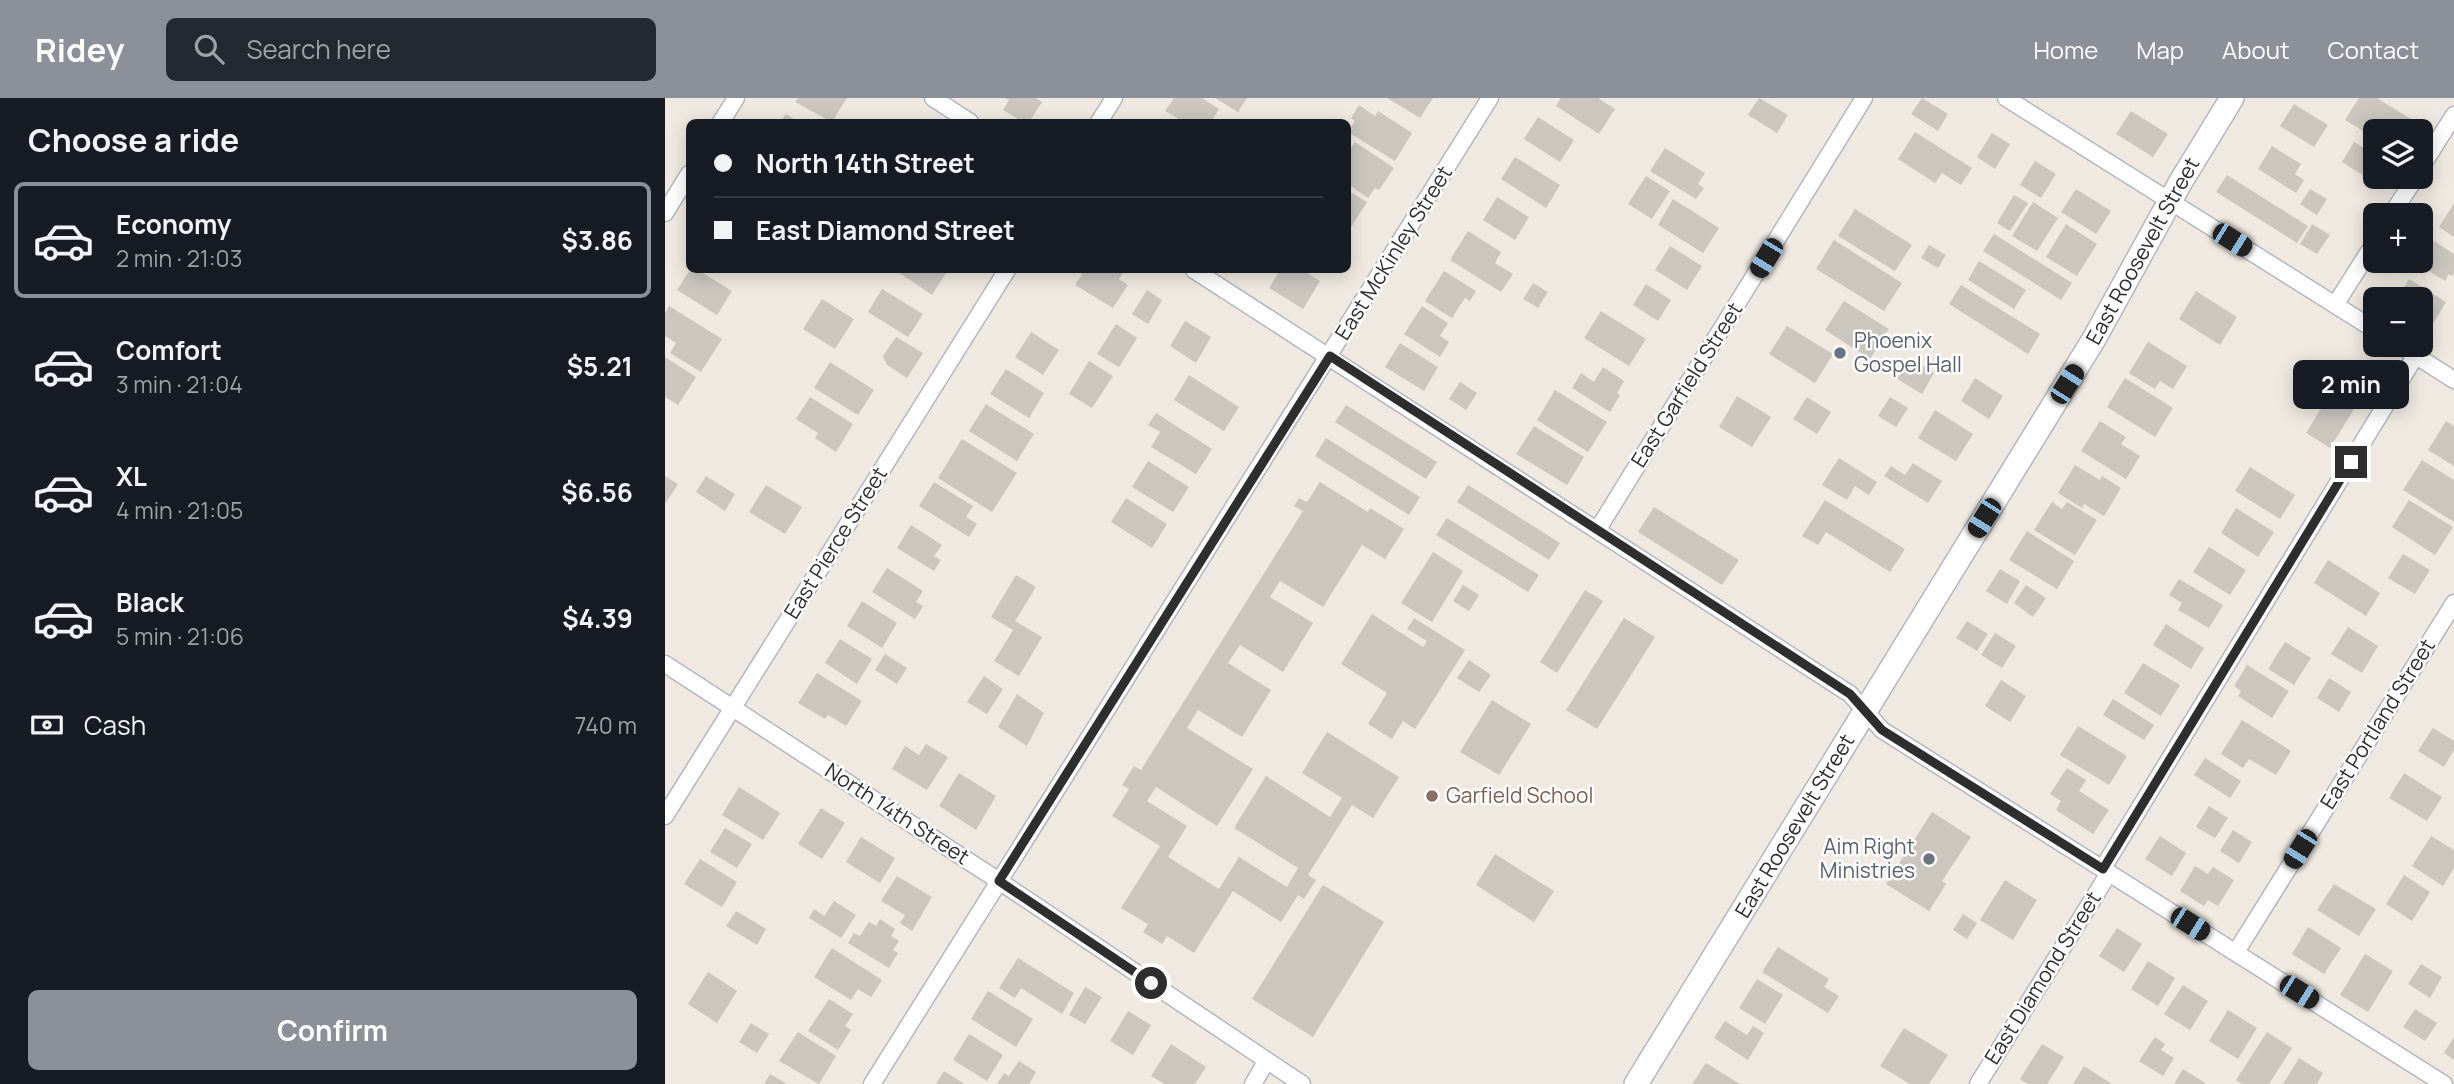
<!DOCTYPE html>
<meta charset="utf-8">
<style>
:root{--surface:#171b24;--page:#242831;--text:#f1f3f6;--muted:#9ea1a6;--line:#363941;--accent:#8c9099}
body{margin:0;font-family:Manrope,sans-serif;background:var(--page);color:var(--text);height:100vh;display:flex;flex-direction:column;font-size:26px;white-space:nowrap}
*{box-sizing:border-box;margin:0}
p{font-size:23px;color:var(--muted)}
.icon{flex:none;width:38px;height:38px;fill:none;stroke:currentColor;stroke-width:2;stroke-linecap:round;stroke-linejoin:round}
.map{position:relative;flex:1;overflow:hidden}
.details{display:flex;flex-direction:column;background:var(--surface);width:665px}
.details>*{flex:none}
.top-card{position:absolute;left:21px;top:21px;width:665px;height:154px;border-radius:10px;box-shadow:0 4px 18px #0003;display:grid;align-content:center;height:154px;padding:0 28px;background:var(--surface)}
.controls{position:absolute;left:1698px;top:21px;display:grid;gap:14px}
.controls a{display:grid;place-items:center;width:70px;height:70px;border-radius:10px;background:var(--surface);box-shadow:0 4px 18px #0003;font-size:35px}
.end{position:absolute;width:32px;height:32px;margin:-16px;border:9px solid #2e2e2e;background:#fff;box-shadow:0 0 0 4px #fff}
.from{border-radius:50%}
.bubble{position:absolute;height:49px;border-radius:10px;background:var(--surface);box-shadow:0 4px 18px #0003;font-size:23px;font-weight:700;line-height:49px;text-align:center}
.car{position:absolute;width:21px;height:42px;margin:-21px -10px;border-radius:9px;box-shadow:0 0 5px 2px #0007;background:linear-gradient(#222 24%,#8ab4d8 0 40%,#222 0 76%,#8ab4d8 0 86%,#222 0)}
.top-card b{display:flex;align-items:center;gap:24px;height:66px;font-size:26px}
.top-card b+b{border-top:2px solid var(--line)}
.top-card i{width:18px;height:18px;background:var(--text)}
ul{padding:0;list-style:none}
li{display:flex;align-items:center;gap:21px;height:116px;margin:0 14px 10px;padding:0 14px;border:4px solid transparent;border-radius:10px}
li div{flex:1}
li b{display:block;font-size:26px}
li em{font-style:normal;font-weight:700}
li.selected{border-color:var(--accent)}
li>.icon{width:63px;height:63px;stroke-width:1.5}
h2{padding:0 28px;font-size:32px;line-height:84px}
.pay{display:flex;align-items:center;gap:18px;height:77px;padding:0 28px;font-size:26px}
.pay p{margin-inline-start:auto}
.primary-button{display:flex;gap:14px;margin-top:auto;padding:14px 28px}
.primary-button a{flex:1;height:80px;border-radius:10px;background:var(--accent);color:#fff;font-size:28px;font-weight:700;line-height:80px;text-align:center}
header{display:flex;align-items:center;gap:42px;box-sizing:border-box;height:98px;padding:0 35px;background:var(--accent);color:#fff}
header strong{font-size:33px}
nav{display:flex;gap:38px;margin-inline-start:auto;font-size:24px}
.search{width:490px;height:63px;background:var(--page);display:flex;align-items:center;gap:18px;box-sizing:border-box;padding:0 24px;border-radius:10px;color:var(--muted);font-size:26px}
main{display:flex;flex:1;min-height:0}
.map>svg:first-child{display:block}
.building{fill:#cbc7bf}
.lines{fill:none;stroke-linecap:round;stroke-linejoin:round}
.street-casing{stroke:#b4b7c1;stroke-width:19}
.secondary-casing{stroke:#b4b7c1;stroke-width:26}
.street{stroke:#fff;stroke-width:16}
.secondary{stroke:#fff;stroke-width:23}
.route{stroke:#2e2e2e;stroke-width:9}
.worship-dot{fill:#6b7280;stroke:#fff;stroke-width:2.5}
.education-dot{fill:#8d6e63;stroke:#fff;stroke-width:2.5}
.labels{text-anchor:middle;stroke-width:5;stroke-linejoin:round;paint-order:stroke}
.street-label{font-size:21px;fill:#2e2e2e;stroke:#fff}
.worship-label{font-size:21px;fill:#5b616d;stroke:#fff;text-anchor:start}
.education-label{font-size:21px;fill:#785e54;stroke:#fff;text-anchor:start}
</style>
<header>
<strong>Ridey</strong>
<div class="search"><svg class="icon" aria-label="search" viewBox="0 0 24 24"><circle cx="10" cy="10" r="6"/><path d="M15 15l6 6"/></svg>Search here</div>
<nav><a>Home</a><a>Map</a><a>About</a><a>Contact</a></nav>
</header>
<main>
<section class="details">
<h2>Choose a ride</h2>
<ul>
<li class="selected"><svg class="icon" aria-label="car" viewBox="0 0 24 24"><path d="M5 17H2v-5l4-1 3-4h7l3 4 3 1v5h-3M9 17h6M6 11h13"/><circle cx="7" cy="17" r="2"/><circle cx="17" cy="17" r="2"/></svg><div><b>Economy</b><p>2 min · 21:03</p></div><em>$3.86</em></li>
<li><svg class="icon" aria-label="car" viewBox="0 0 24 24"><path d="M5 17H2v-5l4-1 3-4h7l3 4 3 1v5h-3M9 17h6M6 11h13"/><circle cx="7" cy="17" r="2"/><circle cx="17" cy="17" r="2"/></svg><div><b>Comfort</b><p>3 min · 21:04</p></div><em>$5.21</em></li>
<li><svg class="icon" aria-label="car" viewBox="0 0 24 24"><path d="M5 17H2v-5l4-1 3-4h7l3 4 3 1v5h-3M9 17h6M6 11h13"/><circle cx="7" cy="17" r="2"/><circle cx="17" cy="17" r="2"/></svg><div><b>XL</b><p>4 min · 21:05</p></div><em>$6.56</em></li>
<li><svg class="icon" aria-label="car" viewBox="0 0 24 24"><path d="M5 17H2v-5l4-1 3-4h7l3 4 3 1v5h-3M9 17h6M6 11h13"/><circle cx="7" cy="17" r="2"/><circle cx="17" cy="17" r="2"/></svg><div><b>Black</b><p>5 min · 21:06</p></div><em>$4.39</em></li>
</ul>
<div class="pay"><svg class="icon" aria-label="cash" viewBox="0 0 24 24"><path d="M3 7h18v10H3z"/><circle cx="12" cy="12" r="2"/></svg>Cash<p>740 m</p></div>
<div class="primary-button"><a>Confirm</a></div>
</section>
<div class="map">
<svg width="1789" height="986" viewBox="0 0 1789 986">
<rect width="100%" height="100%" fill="#efe9e1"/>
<path class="building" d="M133 0H182L167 24 130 4Z
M340 0H371L377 4 364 24H358L338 12 344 2Z
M509 0H537L554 11 546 24H519L500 13Z
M550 0H582L573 14Z
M722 0H768L755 20Z
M896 0H933L950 11 934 36 891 8Z
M1094 0 1123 17 1112 35 1083 17Z
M1257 0 1283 16 1273 33 1246 16Z
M1694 0H1712L1746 21 1739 33H1710V40L1680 22Z
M1629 6 1663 27 1649 49 1615 28Z
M694 7 710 18 713 13 747 35 730 63 683 34 690 23 686 20Z
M1466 13 1503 36 1488 59 1451 36Z
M121 16 134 24H115Z
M873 19 909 42 895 64 859 41Z
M1250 34 1307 70 1296 87 1277 75 1270 85 1233 61Z
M1327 35 1345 46 1330 71 1312 59Z
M690 44 729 70 714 92 710 90 703 100 683 86 682 56Z
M1689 44 1710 56V71L1704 81 1677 64Z
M1607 48 1636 66 1630 76 1639 82 1631 95 1593 71Z
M1000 50 1040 75 1033 86 1039 90 1031 101 985 73Z
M850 59 895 87 881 110 836 81Z
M1370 63 1391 76 1376 100 1355 87Z
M1562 77 1643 128 1632 145 1551 94Z
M981 78 1005 93 987 121 963 106Z
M1411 91 1446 113 1431 136 1396 114Z
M1645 91 1662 101 1652 117 1635 106Z
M682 92 702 104 684 132 682 131Z
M1349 97 1363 105 1345 133 1332 125Z
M832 99 864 119 850 142 818 122Z
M1008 101 1054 130 1038 155 993 127Z
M1368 104 1393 120 1372 153 1347 138Z
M1789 105V139L1774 129Z
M1190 111 1247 147 1230 173 1173 138Z
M1401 126 1432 146 1412 178 1381 159Z
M1647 126 1665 137 1652 156 1635 146Z
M803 133 836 154 830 165 848 176 836 194 785 162Z
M1329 136 1407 185 1396 202 1318 153Z
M1169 142 1237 185 1219 213 1151 171Z
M1769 143 1789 156V175L1787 178 1784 176 1780 183 1758 169 1763 160 1759 158Z
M1264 147 1281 157 1273 170 1256 160Z
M1005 148 1037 168 1022 192 990 172Z
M1314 163 1361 192 1349 211 1303 182Z
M25 172H33L67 193 52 217 12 192Z
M230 172H283L267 197Z
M410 172H460L454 181 463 187 448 210 410 187 417 176Z
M615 172H637L655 183 638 211 604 190Z
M779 173 811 193 805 203 800 200 787 220 760 203Z
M1744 181 1781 204 1766 229 1755 222V201H1732Z
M868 185 883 194 873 210 858 201Z
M981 186 1006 202 993 223 968 207Z
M1296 187 1375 236 1363 256 1284 206Z
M217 191 258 216 243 239 203 214Z
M482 192 497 202 483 226 467 216Z
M1531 193 1572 219 1555 247 1514 221Z
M157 201 189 221 170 251 138 231Z
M1179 203 1224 231 1205 261 1160 232Z
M4 208 57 241 36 274 5 255 11 245 0 238V215Z
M757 208 783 225 775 238 784 244 775 259 739 236Z
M936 213 981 241 964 268 919 240Z
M520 223 546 239 531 265 505 248Z
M451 226 472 240 454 269 432 256Z
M1122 228 1168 256 1150 285 1104 256Z
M366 234 394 252 378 277 350 259Z
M231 239 258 255 242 280 222 267 218 258Z
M1483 244 1522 268 1508 291 1495 283 1490 291 1464 275Z
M735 245 773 269 759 293 720 269Z
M0 259 31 279 13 307 0 299Z
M1245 260 1269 275 1257 296 1232 281Z
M424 263 448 278 427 310 404 296Z
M165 264 209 292 193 317 149 290Z
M938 269 959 283 952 295 955 297 945 314 907 290 916 275 929 284Z
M341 271 379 295 364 320 325 296Z
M524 277 574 309 559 333 509 302Z
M1677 277 1701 292 1665 350 1641 335Z
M1310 280 1338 298 1324 321 1296 303Z
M1460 280 1508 310 1490 339 1442 309Z
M795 284 812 295 801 312 784 301Z
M890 292 942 324 923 354 872 322Z
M1072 298 1106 319 1087 349 1054 329Z
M145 299 188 326 171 354 150 340 153 335 131 321Z
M1142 299 1166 314 1152 336 1128 321Z
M1225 299 1243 310 1231 329 1213 318Z
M321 306 369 336 352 363 304 333Z
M681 307 772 364 761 381 670 324Z
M1270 312 1308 336 1291 363 1253 340Z
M491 315 547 351 531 376 486 349 495 334 483 327Z
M1435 323 1461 339 1456 346 1475 358 1461 381 1416 353Z
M1781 323 1789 328V368L1763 352Z
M869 328 919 359 902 387 851 356Z
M661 340 755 399 744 417 650 358Z
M297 341 352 375 327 414 273 380Z
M1174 360 1212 384 1204 397 1190 388 1182 402 1157 387Z
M1757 362 1789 382V424L1738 392Z
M483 363 524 389 508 414 467 389Z
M1248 365 1277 383 1263 405 1219 378 1226 368 1240 377Z
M1410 367 1435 382 1437 378 1456 390 1439 418 1419 406 1417 410 1393 395Z
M1585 369 1630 397 1615 421 1570 393Z
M0 378 13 386 0 406Z
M41 378 70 396 60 413 31 394Z
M269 384 308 408 301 419 312 426 304 439 254 408Z
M655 384 703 414 705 410 739 431 720 461 697 447 658 509 615 483 605 499 648 525 618 574 575 547 563 565 606 592 577 639 533 612 522 630 588 671 552 728 491 689 482 703 522 728 503 759 554 791 574 759 622 789 633 770 569 730 601 678 665 719 677 700 637 675 662 634 734 679 708 720 687 707 643 777 651 782 639 801 633 797 616 824 568 793 529 855 502 838 497 846 478 834 483 826 456 810 495 748 447 718 464 691 457 687 469 668 476 672 638 413 629 408 634 400 642 404Z
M101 387 137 409 120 436 84 414Z
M803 387 895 445 884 462 792 404Z
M461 400 502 426 487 450 446 424Z
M1160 402 1240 451 1225 474 1161 434 1153 447 1137 438Z
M1744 402 1788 429 1770 457 1727 429Z
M1387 404 1397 411 1402 404 1432 422 1410 457 1369 432Z
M989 409 1074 462 1057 487 973 434Z
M1571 410 1609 434 1593 459 1556 435Z
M782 420 874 477 863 494 771 437Z
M246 427 277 447 269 458 276 462 269 473 232 450Z
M1362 433 1409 463 1392 491 1344 462Z
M1544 449 1581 472 1565 497 1528 474Z
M768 454 798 473 767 524 736 505Z
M1738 456 1765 472 1750 496 1723 480Z
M1663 462 1715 495 1701 518 1649 485Z
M222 470 258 493 251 504 258 508 250 521 207 494Z
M1335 471 1355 483 1342 506 1321 493Z
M351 477 371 489 350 523 377 539 354 578 329 563 348 532 326 519Z
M1514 481 1558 507 1544 530 1513 512 1517 505 1504 497Z
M798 487 814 497 804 513 788 503Z
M1361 487 1381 500 1368 519 1349 505Z
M920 492 938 503 892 575 875 564Z
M197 503 232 525 217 550 182 528Z
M707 516 758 549 762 543 742 531 749 520 800 552 750 631 738 623 727 641 703 626 722 595 676 566Z
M959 520 990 539 932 631 901 612Z
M1302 523 1323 536 1312 553 1291 540Z
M1501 526 1539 550 1526 571 1488 547Z
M1683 529 1713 548 1697 575 1666 556Z
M1330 535 1351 548 1337 570 1316 557Z
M175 541 207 561 192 586 160 565Z
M1620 544 1646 560 1629 587 1603 571Z
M220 556 242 570 232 586 210 572Z
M804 562 826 577 814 594 792 580Z
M1478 565 1515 587 1496 618 1459 595Z
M1582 567 1624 593 1607 620 1573 598 1576 593 1569 588Z
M152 575 197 603 181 628 163 617 160 621 133 605Z
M319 578 338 591 322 616 302 604Z
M1664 580 1686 594 1674 614 1652 600Z
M1336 582 1361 598 1345 624 1320 608Z
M352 596 379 615 362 648 333 629Z
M1448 601 1489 627 1479 642 1438 617Z
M827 602 866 626 834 677 795 654Z
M1577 622 1626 653 1611 677 1584 661 1578 670 1556 656Z
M1413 628 1462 658 1444 687 1395 657Z
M1768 630 1789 643V652L1779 669 1753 653Z
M261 646 283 659 262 692 227 671 240 648 254 657Z
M1540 660 1576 683 1565 700 1529 677Z
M1402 670 1421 682 1414 693 1444 712 1428 736 1391 712 1396 703 1385 696Z
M294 675 331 698 311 732 274 708Z
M1739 675 1777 699 1762 723 1724 700Z
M74 689 115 715 98 742 57 717Z
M1544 708 1563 720 1550 740 1531 729Z
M156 710 180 725 157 761 133 746Z
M1267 714 1306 739 1277 783 1281 786 1264 813 1221 786Z
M60 730 87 746 72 770 45 754Z
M1568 732 1587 744 1574 765 1555 753Z
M1495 738 1521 755 1507 778 1480 761Z
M1766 738 1789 752V770L1778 788 1747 768Z
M196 739 230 760 215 785 181 764Z
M830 756 889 793 869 824 811 787Z
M35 761 72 784 57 809 19 786Z
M1530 768 1543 776 1548 769 1569 782 1553 808 1543 802 1539 808 1515 793Z
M1739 777 1765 794 1747 823 1721 806Z
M232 778 267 799 247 833 235 825 240 817 216 803Z
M1340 782 1372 802 1348 842 1315 822Z
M1669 786 1711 811 1694 838 1652 812Z
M658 787 719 824 648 939 587 901Z
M169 803 191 817 176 840 144 820 149 811 159 818Z
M71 813 101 831 92 847 61 828Z
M1298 816 1312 825 1302 841 1288 832Z
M215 821 230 831 226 838 234 843 228 852 233 855 224 870 183 845 189 835 195 838 204 824 211 828Z
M1643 829 1676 850 1659 876 1627 856Z
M1452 830 1477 846 1459 874 1434 858Z
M1113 849 1164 881 1159 889 1174 898 1163 915 1097 874Z
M167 850 217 882 206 899 193 891 186 902 149 879Z
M1700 856 1728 873 1703 914 1675 897Z
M353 860 409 895 397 916 356 890 350 900 334 890Z
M1483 863 1510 880 1493 908 1466 891Z
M1756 866 1777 879 1765 900 1743 886Z
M43 874 72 893 52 925 23 906Z
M1092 881 1118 897 1100 926 1074 910Z
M1518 887 1543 903 1525 932 1499 916Z
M420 889 437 899 420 926 404 917Z
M323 893 368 921 351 949 306 921Z
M164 901 188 916 180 928 186 932 173 952 143 933Z
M1750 911 1772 925 1760 943 1738 929Z
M1563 912 1592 930 1573 961 1544 943Z
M463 913 486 927 468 957 445 943Z
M1060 923 1082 937 1088 928 1099 935 1083 962 1049 940Z
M86 925 104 936 92 955 74 944Z
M1239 930 1283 957 1264 986H1245L1215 968Z
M133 934 171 958 154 986 114 963Z
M1602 934 1627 950 1604 986H1577L1571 982Z
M304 936 338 957 322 983 288 962Z
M1490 939 1500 946 1496 952 1509 960 1498 978 1474 963Z
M1789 939V962L1779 955Z
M506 946 541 969 530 986H500L486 978Z
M1377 946 1399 959 1382 986H1363L1355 981Z
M1634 960 1658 975 1652 986H1618Z
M354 963 371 974 364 986H332L339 975 344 978Z
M1041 965 1075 986H1027Z
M1419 968 1447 986H1408Z
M1518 971 1542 986H1509Z
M279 973 300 986H271Z
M105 976 122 986H99Z"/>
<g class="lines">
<g class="street-casing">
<path id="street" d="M268 0 305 24
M1341 0 1710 232
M56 24 71 0
M434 24 449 0
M1755 71 1789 17
M0 115 24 76
M1726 117 1751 79
M529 172 1185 596 1217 632 1779 986
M1670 207 1710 144
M1734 247 1789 282
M933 431 1199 0
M0 566 334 783 637 986
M0 718 342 172
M1438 770 1751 257
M1571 854 1789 505
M207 986 825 0
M588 986 601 964
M1313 986 1444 775"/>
</g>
<g class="secondary-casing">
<path id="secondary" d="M971 986 1429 241 1515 85 1567 0"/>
</g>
<use href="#street" class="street"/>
<use href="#secondary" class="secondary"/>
</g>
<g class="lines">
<path class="route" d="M486 885 334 783 665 258 1185 596 1217 632 1438 771 1686 364"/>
</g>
<g class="worship-dot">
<circle cx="1175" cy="255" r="7"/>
<circle cx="1264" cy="761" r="7"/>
</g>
<circle class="education-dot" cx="767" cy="698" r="7"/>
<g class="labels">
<g class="street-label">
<text transform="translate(1478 153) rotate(-61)" y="7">East Roosevelt Street</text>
<text transform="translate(729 155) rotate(-58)" y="7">East McKinley Street</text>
<text transform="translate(1022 287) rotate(-58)" y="7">East Garfield Street</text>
<text transform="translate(171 445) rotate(-58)" y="7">East Pierce Street</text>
<text transform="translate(1713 626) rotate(-58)" y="7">East Portland Street</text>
<text transform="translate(232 716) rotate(33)" y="7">North 14th Street</text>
<text transform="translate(1130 728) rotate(-59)" y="7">East Roosevelt Street</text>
<text transform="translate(1378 880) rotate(-58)" y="7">East Diamond Street</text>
</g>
<g class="worship-label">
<text x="1189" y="250">Phoenix<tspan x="1189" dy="24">Gospel Hall</tspan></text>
<text x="1250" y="756" text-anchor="end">Aim Right<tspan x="1250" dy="24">Ministries</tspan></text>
</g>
<g class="education-label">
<text x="781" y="705">Garfield School</text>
</g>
</g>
</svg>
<div class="controls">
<a><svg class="icon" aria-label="layers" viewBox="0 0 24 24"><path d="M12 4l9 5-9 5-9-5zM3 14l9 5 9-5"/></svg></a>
<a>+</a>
<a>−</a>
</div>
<i class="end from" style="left:486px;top:885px"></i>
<i class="end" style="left:1686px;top:364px"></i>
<div class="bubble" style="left:1628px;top:262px;width:116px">2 min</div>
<i class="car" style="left:1567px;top:142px;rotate:122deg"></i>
<i class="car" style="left:1101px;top:160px;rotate:211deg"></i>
<i class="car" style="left:1402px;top:286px;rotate:32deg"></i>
<i class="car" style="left:1319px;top:420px;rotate:212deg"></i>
<i class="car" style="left:1635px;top:751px;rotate:212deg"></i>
<i class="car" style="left:1525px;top:826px;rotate:122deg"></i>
<i class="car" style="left:1634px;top:894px;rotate:122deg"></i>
<div class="top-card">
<b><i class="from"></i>North 14th Street</b>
<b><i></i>East Diamond Street</b>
</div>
</div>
</main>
